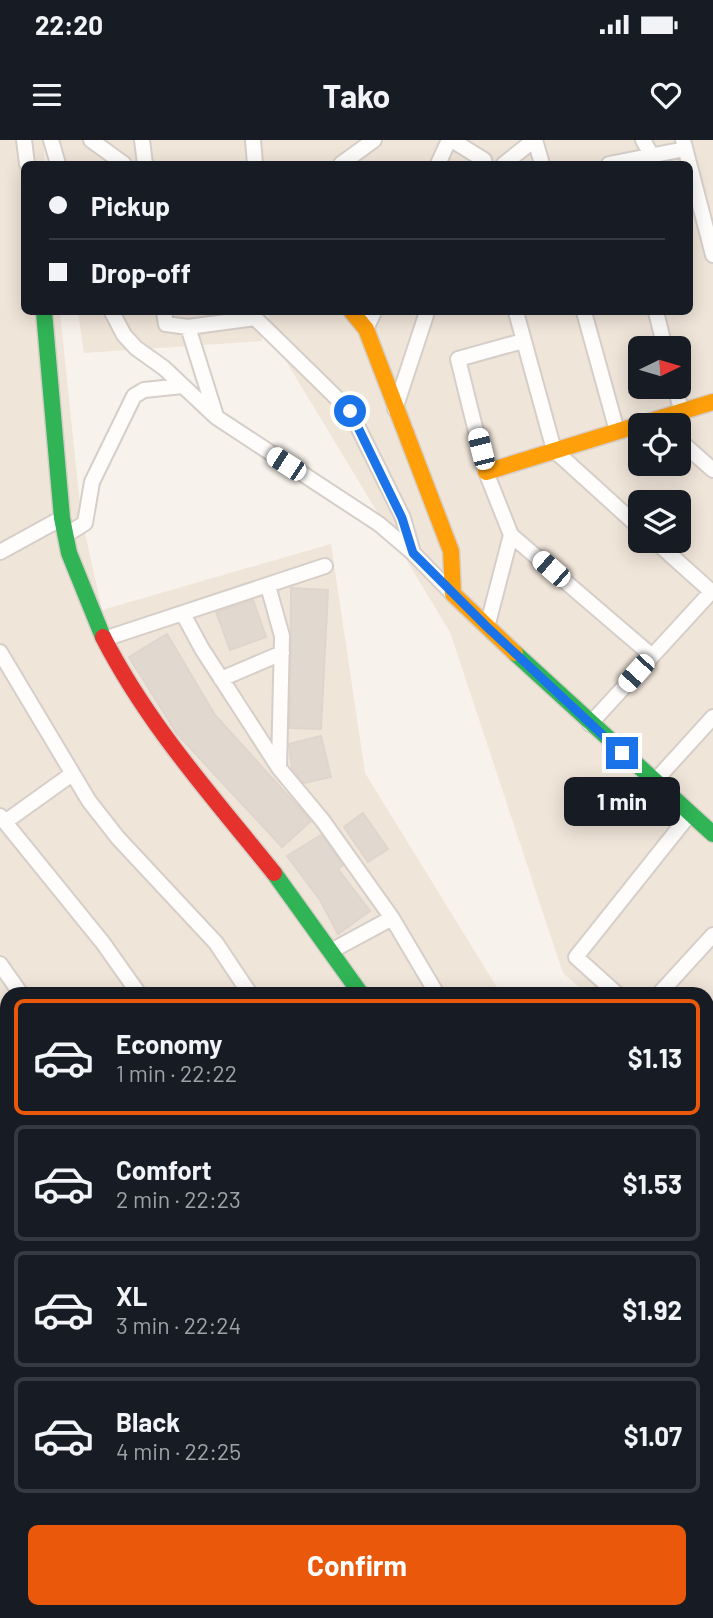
<!DOCTYPE html>
<meta charset="utf-8">
<style>
:root{--surface:#171b24;--page:#242831;--text:#f1f3f6;--muted:#9ea1a6;--line:#363941;--accent:#ea580c}
body{margin:0;font-family:Barlow,sans-serif;background:var(--page);color:var(--text);height:100vh;display:flex;flex-direction:column;font-size:26px;white-space:nowrap}
*{box-sizing:border-box;margin:0}
p{font-size:23px;color:var(--muted)}
.icon{flex:none;width:38px;height:38px;fill:none;stroke:currentColor;stroke-width:2;stroke-linecap:round;stroke-linejoin:round}
.map{position:relative;flex:1;overflow:hidden}
.drawer{position:absolute;left:0px;top:847px;width:714px;height:632px;display:flex;flex-direction:column;background:var(--surface);border-radius:21px 21px 0 0;box-shadow:0 4px 18px #0003}
.drawer>*{flex:none}
.banner{position:absolute;left:21px;top:21px;width:672px;height:154px;border-radius:10px;box-shadow:0 4px 18px #0003;display:grid;align-content:center;height:154px;padding:0 28px;background:var(--surface)}
.needle{width:46px;rotate:85deg}
.tools{position:absolute;left:628px;top:196px;display:grid;gap:14px}
.tools a{display:grid;place-items:center;width:63px;height:63px;border-radius:10px;background:var(--surface);box-shadow:0 4px 18px #0003;font-size:35px}
.end{position:absolute;width:32px;height:32px;margin:-16px;border:9px solid #1a73e8;background:#fff;box-shadow:0 0 0 4px #fff}
.from{border-radius:50%}
.bubble{position:absolute;height:49px;border-radius:10px;background:var(--surface);box-shadow:0 4px 18px #0003;font-size:23px;font-weight:700;line-height:49px;text-align:center}
.car{position:absolute;width:21px;height:42px;margin:-21px -10px;border-radius:9px;box-shadow:0 0 5px 2px #0007;background:linear-gradient(#fff 24%,#345 0 40%,#fff 0 76%,#345 0 86%,#fff 0)}
.banner b{display:flex;align-items:center;gap:24px;height:66px;font-size:26px}
.banner b+b{border-top:2px solid var(--line)}
.banner i{width:18px;height:18px;background:var(--text)}
ul{padding:12px 0 0;list-style:none}
li{display:flex;align-items:center;gap:21px;height:116px;margin:0 14px 10px;padding:0 14px;border:4px solid var(--line);border-radius:10px}
li div{flex:1}
li b{display:block;font-size:26px}
li em{font-style:normal;font-weight:700}
li.active{border-color:var(--accent)}
li>.icon{width:63px;height:63px;stroke-width:1.5}
.primary-button{display:flex;gap:14px;margin-top:auto;padding:14px 28px}
.primary-button a{flex:1;height:80px;border-radius:10px;background:var(--accent);color:#fff;font-size:28px;font-weight:700;line-height:80px;text-align:center}
.status{display:flex;justify-content:space-between;align-items:center;height:49px;padding:0 35px;background:var(--surface);direction:ltr}
.status svg{height:19px;fill:currentColor}
header{display:flex;justify-content:space-between;align-items:center;height:91px;padding:0 28px;background:var(--surface);font-size:32px;font-weight:700}
.map>svg:first-child{display:block}
.residential{fill:#f0e5d9;fill-rule:evenodd}
.building{fill:#e1d8d0;stroke:#e0d5cd;stroke-width:2}
.lines{fill:none;stroke-linecap:round;stroke-linejoin:round}
.street-casing{stroke:#d6cec8;stroke-width:18}
.fast-casing{stroke:#d7cec8;stroke-width:19}
.slow-casing{stroke:#d7cec8;stroke-width:19}
.jam-casing{stroke:#d7cec8;stroke-width:19}
.street{stroke:#fefdfc;stroke-width:14}
.fast{stroke:#30b455;stroke-width:16}
.slow{stroke:#ff9f0a;stroke-width:16}
.jam{stroke:#e5322d;stroke-width:16}
.route{stroke:#1a73e8;stroke-width:9}
</style>
<div class="status"><b>22:20</b><svg viewBox="0 0 49 12"><path d="M0 12V9h3v3zM5 12V6h3v6zM10 12V3h3v9zM15 12V0h3v12zM26 1h20v11H26zM47 4h2v5h-2z"/></svg></div>
<header><svg class="icon" aria-label="menu" viewBox="0 0 24 24"><path d="M4 6h16M4 12h16M4 18h16"/></svg>Tako<svg class="icon" aria-label="heart" viewBox="0 0 24 24"><path d="M12 20l-8-8c-3-5 5-10 8-4 3-6 11-1 8 4z"/></svg></header>
<div class="map">
<svg width="713" height="1478" viewBox="0 0 713 1478">
<rect width="100%" height="100%" fill="#f7f2eb"/>
<path class="residential" d="M0 0H43L45 24H24V172H60L81 375 102 470 331 404 365 633 501 854H7V1472H707V1293L713 1308V1478H0Z
M57 0H713V966L707 961V854H587L563 833 450 492 275 203 268 172H690V24H60ZM640 208H679V247H640ZM640 285H679V324H640ZM640 362H679V401H640Z
M78 172H260L262 201 84 213Z"/>
<path class="building" d="M291 448 328 450 321 589 290 588Z
M253 460 266 497 230 510 216 472Z
M167 494 215 575 311 681 282 707 177 594 129 517Z
M321 596 331 637 304 643 292 628 289 604Z
M363 673 388 709 368 722 344 687Z
M321 695 343 725 338 729 370 771 338 794 320 760 287 716Z"/>
<g class="lines">
<g class="street-casing">
<path id="street" d="M24 0 27 24
M51 0 58 24
M91 0 124 24
M142 0 145 24
M253 0 255 24
M452 0 484 20 485 24
M535 0 542 24
M643 0 652 16
M683 0 713 115
M341 24 374 0
M438 24 449 0
M504 24 534 0
M609 24 685 9
M112 172 124 195 136 208 164 228 216 277 379 384 413 413 453 454
M164 172 166 184 188 187 255 178
M516 172 554 310 640 388
M584 172 617 291
M656 172 665 208
M255 178 350 271 403 378 413 413
M188 187 216 276
M366 189 374 172
M675 247 682 273
M395 269 427 172
M679 300 713 330
M66 395 85 383 92 342 134 256 144 250 183 246
M511 395 651 515
M655 401 713 453
M0 412 62 378
M268 446 282 496 279 628
M183 474 202 509 279 628 323 681 392 778 437 854
M487 487 511 395 486 332 458 219 523 201
M104 499 325 426
M0 512 89 661 118 698 216 803 250 854
M221 539 282 513
M590 584 711 452
M654 642 713 577
M0 676 103 803 139 854
M5 682 72 634
M331 811 392 778
M0 824 21 854
M617 854 576 817 690 674
M659 854 713 795
M707 926 713 930
M0 990 7 1002
M0 1035 7 1053
M0 1085 7 1088
M707 1107 713 1111
M0 1208 7 1212
M0 1307 7 1308
M0 1375 7 1376
M707 1410 713 1412
M0 1440 7 1441
M142 1478 143 1472
M241 1478 242 1472
M335 1478 336 1472
M426 1478 427 1472
M516 1478 521 1472
M540 1478 544 1472
M653 1478 658 1472"/>
</g>
<g class="fast-casing">
<path id="fast" d="M44 172 62 378 69 413 103 497
M515 513 713 694
M274 733 361 854"/>
</g>
<g class="slow-casing">
<path id="slow" d="M352 172 366 189 451 411 453 454 515 513
M486 332 713 262"/>
</g>
<g class="jam-casing">
<path id="jam" d="M103 497C148 585 213 657 274 733"/>
</g>
<use href="#street" class="street"/>
<use href="#fast" class="fast"/>
<use href="#slow" class="slow"/>
<use href="#jam" class="jam"/>
</g>
<g class="lines">
<path class="route" d="M350 271 402 378 413 413 487 487 622 613"/>
</g>
</svg>
<div class="tools">
<a><svg class="needle" viewBox="-14 -14 28 28"><path d="M0-13l5 13h-10z" fill="#e53935"/><path d="M0 13l5-13h-10z" fill="#9ea1a6"/></svg></a>
<a><svg class="icon" aria-label="locate" viewBox="0 0 24 24"><circle cx="12" cy="12" r="6"/><path d="M12 2v4M12 18v4M2 12h4M18 12h4"/></svg></a>
<a><svg class="icon" aria-label="layers" viewBox="0 0 24 24"><path d="M12 4l9 5-9 5-9-5zM3 14l9 5 9-5"/></svg></a>
</div>
<i class="end from" style="left:350px;top:271px"></i>
<i class="end" style="left:622px;top:613px"></i>
<div class="bubble" style="left:564px;top:637px;width:116px">1 min</div>
<i class="car" style="left:481px;top:309px;rotate:346deg"></i>
<i class="car" style="left:286px;top:324px;rotate:303deg"></i>
<i class="car" style="left:551px;top:429px;rotate:311deg"></i>
<i class="car" style="left:636px;top:533px;rotate:222deg"></i>
<div class="banner">
<b><i class="from"></i>Pickup</b>
<b><i></i>Drop-off</b>
</div>
<section class="drawer">
<ul>
<li class="active"><svg class="icon" aria-label="car" viewBox="0 0 24 24"><path d="M5 17H2v-5l4-1 3-4h7l3 4 3 1v5h-3M9 17h6M6 11h13"/><circle cx="7" cy="17" r="2"/><circle cx="17" cy="17" r="2"/></svg><div><b>Economy</b><p>1 min · 22:22</p></div><em>$1.13</em></li>
<li><svg class="icon" aria-label="car" viewBox="0 0 24 24"><path d="M5 17H2v-5l4-1 3-4h7l3 4 3 1v5h-3M9 17h6M6 11h13"/><circle cx="7" cy="17" r="2"/><circle cx="17" cy="17" r="2"/></svg><div><b>Comfort</b><p>2 min · 22:23</p></div><em>$1.53</em></li>
<li><svg class="icon" aria-label="car" viewBox="0 0 24 24"><path d="M5 17H2v-5l4-1 3-4h7l3 4 3 1v5h-3M9 17h6M6 11h13"/><circle cx="7" cy="17" r="2"/><circle cx="17" cy="17" r="2"/></svg><div><b>XL</b><p>3 min · 22:24</p></div><em>$1.92</em></li>
<li><svg class="icon" aria-label="car" viewBox="0 0 24 24"><path d="M5 17H2v-5l4-1 3-4h7l3 4 3 1v5h-3M9 17h6M6 11h13"/><circle cx="7" cy="17" r="2"/><circle cx="17" cy="17" r="2"/></svg><div><b>Black</b><p>4 min · 22:25</p></div><em>$1.07</em></li>
</ul>
<div class="primary-button"><a>Confirm</a></div>
</section>
</div>
